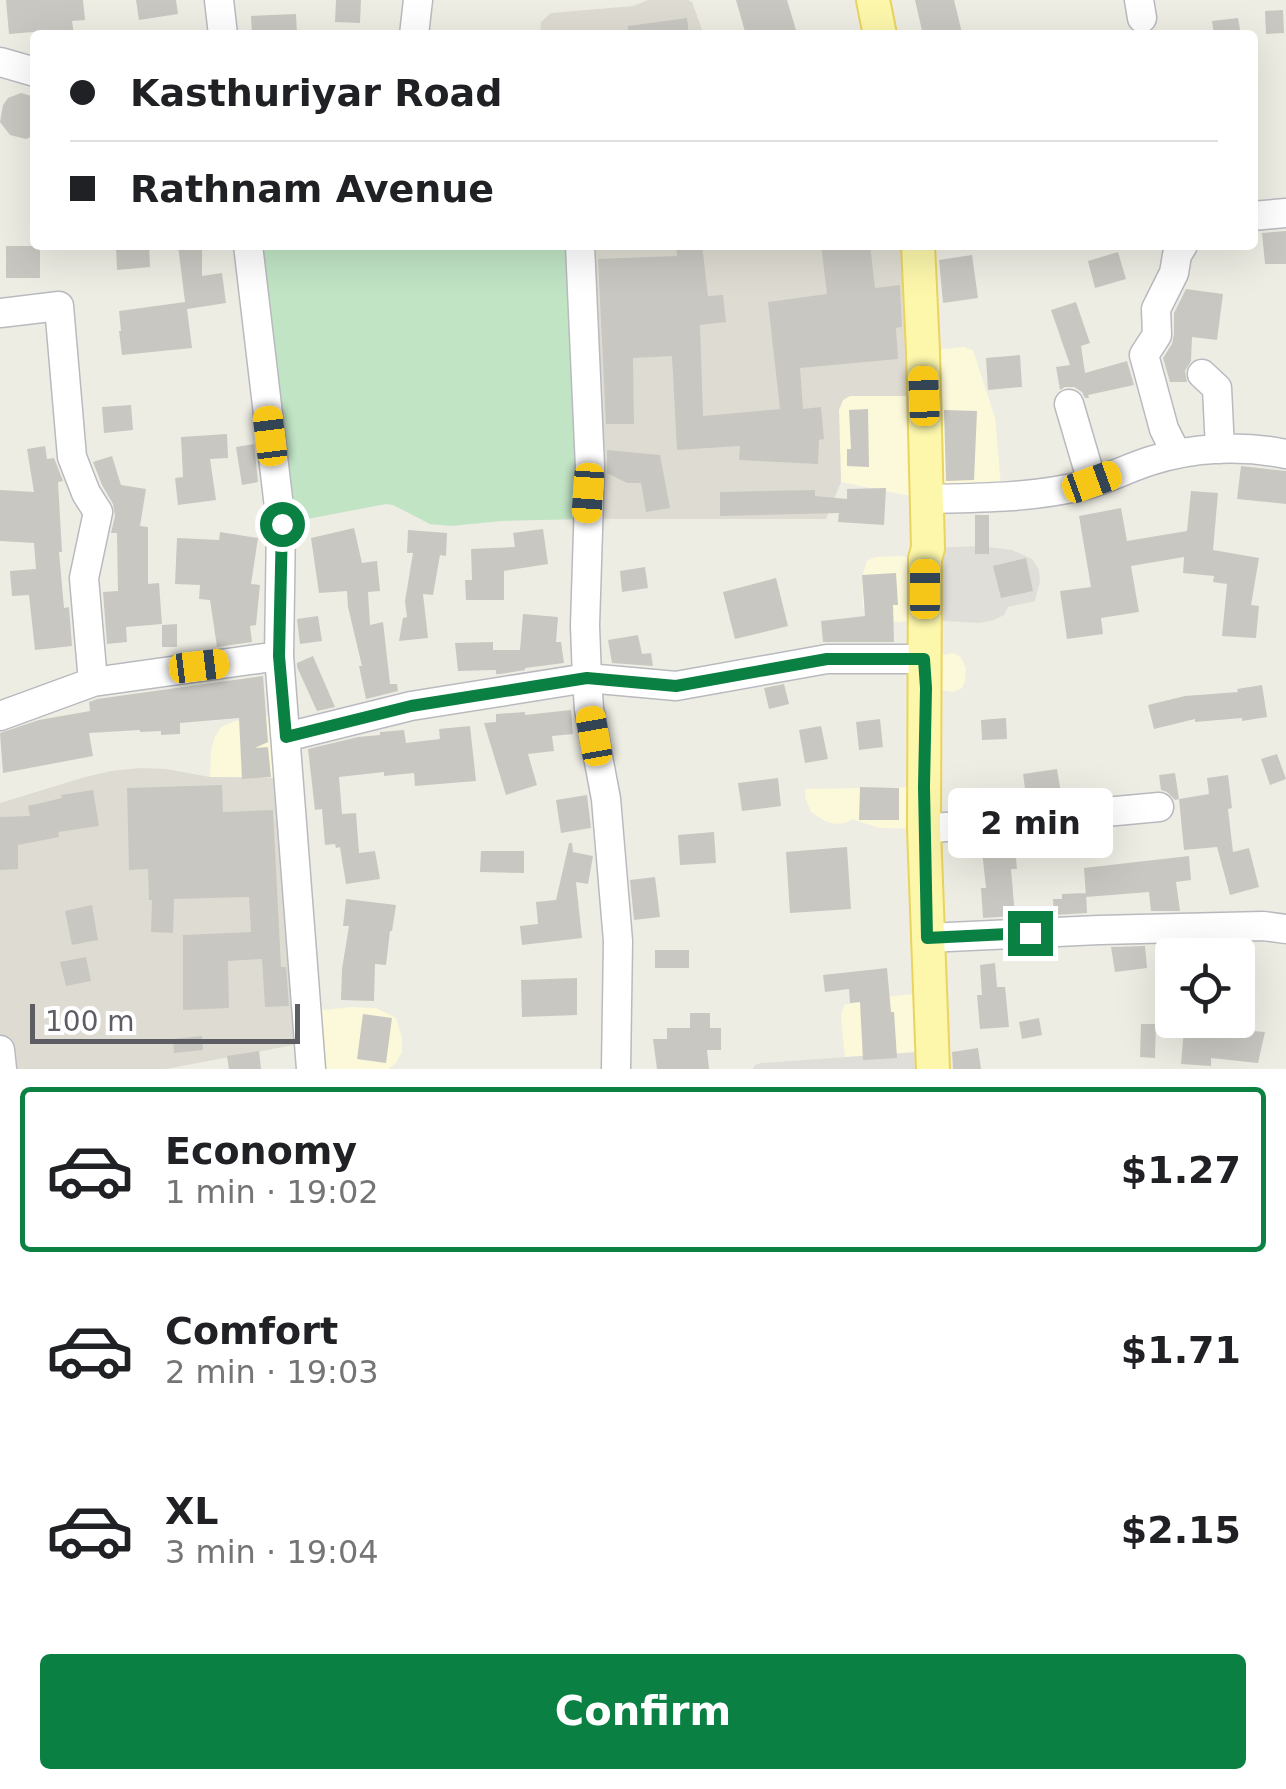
<!DOCTYPE html>
<meta charset="utf-8">
<style>
:root{--surface:#fff;--page:#f2f2f2;--text:#202124;--muted:#757577;--line:#e0e0e0;--accent:#0b8043}
body{margin:0;font-family:"DejaVu Sans",sans-serif;background:var(--page);color:var(--text);height:100vh;display:flex;flex-direction:column;font-size:38px;white-space:nowrap}
*{box-sizing:border-box;margin:0}
p{font-size:32px;color:var(--muted)}
.icon{flex:none;width:55px;height:55px;fill:none;stroke:currentColor;stroke-width:2;stroke-linecap:round;stroke-linejoin:round}
.map{position:relative;height:1069px;overflow:hidden}
.drawer{display:flex;flex-direction:column;background:var(--surface);flex:1}
.drawer>*{flex:none}
.guide{position:absolute;left:30px;top:30px;width:1228px;height:220px;border-radius:10px;box-shadow:0 10px 40px #0002;display:grid;align-content:center;height:220px;padding:0 40px;background:var(--surface)}
.tools{position:absolute;left:1155px;top:938px;display:grid;gap:20px}
.tools a{display:grid;place-items:center;width:100px;height:100px;border-radius:10px;background:var(--surface);box-shadow:0 10px 40px #0002;font-size:50px}
.scale{position:absolute;left:30px;bottom:25px;width:270px;box-sizing:border-box;padding-left:10px;border:5px solid #5c5e64;border-top:0;font-size:28px;line-height:35px;white-space:nowrap;color:#5c5e64;-webkit-text-stroke:8px #fff;paint-order:stroke}
.end{position:absolute;width:45px;height:45px;margin:-22px;border:12px solid #0b8043;background:#fff;box-shadow:0 0 0 5px #fff}
.from{border-radius:50%}
.bubble{position:absolute;height:70px;border-radius:10px;background:var(--surface);box-shadow:0 10px 40px #0002;font-size:32px;font-weight:700;line-height:70px;text-align:center}
.car{position:absolute;width:30px;height:60px;margin:-30px -15px;border-radius:12px;box-shadow:0 0 8px 2px #0007;background:linear-gradient(#f5c518 24%,#345 0 40%,#f5c518 0 76%,#345 0 86%,#f5c518 0)}
.guide b{display:flex;align-items:center;gap:35px;height:95px;font-size:38px}
.guide b+b{border-top:2px solid var(--line)}
.guide i{width:25px;height:25px;background:var(--text)}
ul{padding:18px 0 0;list-style:none}
li{display:flex;align-items:center;gap:30px;height:165px;margin:0 20px 15px;padding:0 20px;border:5px solid transparent;border-radius:10px}
li div{flex:1}
li b{display:block;font-size:38px}
li em{font-style:normal;font-weight:700}
li.selected{border-color:var(--accent)}
li>.icon{width:90px;height:90px;stroke-width:1.5}
.action{display:flex;gap:20px;margin-top:auto;padding:20px 40px}
.action a{flex:1;height:115px;border-radius:10px;background:var(--accent);color:#fff;font-size:40px;font-weight:700;line-height:115px;text-align:center}
.map>svg:first-child{display:block}
.commercial{fill:#fcf8da}
.industrial{fill:#dfded8}
.education{fill:#dedcd2}
.green{fill:#c1e4c5}
.building{fill:#c9c7c1}
.lines{fill:none;stroke-linecap:round;stroke-linejoin:round}
.minor-casing{stroke:#b9babf;stroke-width:31}
.major-casing{stroke:#ebd35f;stroke-width:36}
.minor{stroke:#fff;stroke-width:28}
.major{stroke:#fcf7ab;stroke-width:32}
.route{stroke:#0b8043;stroke-width:12}
</style>
<div class="map">
<svg width="1286" height="1069" viewBox="0 0 1286 1069">
<rect width="100%" height="100%" fill="#eeede4"/>
<path class="commercial" d="M964 347 973 350 995 418 1002 497 925 499 841 482 839 410 843 400 923 351Z
M898 556 925 559V620L897 622 871 619 863 607 862 576 867 561 875 557Z
M952 653 960 656 966 668 965 681 962 688 953 692 926 688 924 659Z
M284 714 288 778 210 777 211 751 214 739 221 727 235 721Z
M924 787V829L879 828 852 819 845 823 836 824 827 822 811 812 805 797V789Z
M931 992 932 1051 845 1057 841 1017 844 1005 886 997Z
M351 1007 376 1008 396 1018 402 1038V1052L395 1064 388 1069H311L307 1012Z"/>
<path class="industrial" d="M980 546 1012 550 1032 559 1039 570 1040 582 1035 601 1008 607 1004 615 994 620 979 623 925 620 928 548Z
M932 1051 933 1069H753L755 1065 761 1063Z"/>
<path class="education" d="M648 0H688L692 2 704 35H540L541 22 551 13 633 6Z
M580 245H918L924 396H850L843 400 839 410 841 482 826 519H587Z
M140 768 166 769 210 777 288 778 309 1042 166 1069H2L0 1050V803L85 777 111 771Z"/>
<path class="green" d="M248 245H580L587 519 501 521 451 526 430 524 393 505 386 504 281 524Z"/>
<path class="building" d="M6 0H83L85 20 72 21 74 35H46L45 31 9 34Z
M136 0H176L178 14 139 20Z
M336 0H361L360 23 335 22Z
M736 0H787L796 30 780 35H746Z
M915 0H954L962 33 923 35Z
M1283 10 1284 33 1266 34 1265 11Z
M296 14 297 35H252L251 16Z
M687 18 689 35H628V26Z
M1238 18 1241 35H1214L1212 21Z
M21 93 35 97V135L26 139 10 135 0 122 3 105 8 98Z
M1286 231V264H1265L1262 233Z
M116 245H149L150 267 117 270Z
M178 245H202V276L222 273 226 303 187 309 192 348 122 355 119 331H121L119 311 185 302Z
M676 245H702L708 296 723 295 726 322 700 325 703 416 780 409 768 302 827 294 821 245H870L875 288 900 285 902 327 896 328 898 359 800 368 803 409 821 407 824 439 819 440 818 464 739 460 740 446 677 450 672 356 633 358 634 424H606L598 259 677 256Z
M6 246H40V278H6Z
M1118 252 1126 279 1095 288 1088 261Z
M972 255 978 298 943 303 939 260Z
M1186 289 1223 294 1217 340 1192 337 1191 361 1185 371 1187 382H1170L1163 358 1172 344 1174 334V313Z
M1076 302 1090 343 1081 346 1085 373 1127 361 1134 385 1088 395 1089 398H1085L1082 392 1074 387H1065L1060 390 1056 367 1070 365 1051 310Z
M1020 355 1022 387 988 390 986 358Z
M131 405 133 430 104 433 102 407Z
M868 409 869 467 847 466V449H851L849 410Z
M944 410 977 411 974 480 946 481Z
M227 434 228 458 210 459 216 500 178 505 175 478 183 477 181 437Z
M254 444 258 482 242 485 236 447Z
M45 446 47 459 54 458 63 481 58 482 62 552H59L64 608 69 607 72 646 35 650 29 595 12 596 10 571 36 569 34 543 0 541V490L34 492 27 449Z
M607 450 660 455 670 508 646 512 641 483H627L607 473Z
M112 456 121 485 146 489 140 526 148 527V584L159 583 162 624 126 627 127 642 107 644 103 592 118 591 117 533H111L115 516 113 504 102 485 93 462Z
M1241 466 1286 471V504L1237 499Z
M886 488 884 525 838 522 839 513 720 516V492L815 490V496L847 499V489Z
M1191 491 1218 493 1213 550 1259 558 1251 605 1259 606 1256 638 1222 636 1227 584 1213 582 1214 576 1183 573 1184 557 1131 566 1139 612 1101 618 1103 634 1067 639 1060 591 1091 587 1079 516 1121 508 1127 541 1187 531Z
M975 515H989V554H975Z
M354 528 362 563 377 561 380 591 368 592 370 625 383 622 390 684H397L398 691 366 699 359 666H362L348 607 347 591 319 593 311 538Z
M543 529 548 564 504 571V600H466L465 580H472L471 549 515 547 513 533Z
M408 530 447 533 446 556 440 555 433 595 423 594 428 638 399 641 403 618 407 617 405 601 413 553H407Z
M220 532 258 538 251 584 260 585 256 625 250 626 252 642 217 647 210 600 199 599 200 585 175 584 177 538 219 540Z
M1026 558 1033 591 1001 598 993 566Z
M645 567 648 588 622 592 620 571Z
M896 573 898 605H893L894 642H823L821 621 865 616 862 575Z
M776 578 788 626 735 639 723 592Z
M523 614 558 617 556 642H561L564 663 525 668V670L500 674H496V670L458 671 455 643 493 642V650H520Z
M318 616 322 641 300 644 297 619Z
M177 624V647H162V625Z
M638 635 642 654 651 653 653 666 612 663 608 640Z
M313 656 335 707 317 711 297 667V663Z
M263 676 268 742 255 748 268 747 271 777 242 779 239 718 180 723V734L161 735V731L140 732V730L89 733 93 756 3 773 0 733 39 720 90 711 89 702 97 699Z
M784 684 789 704 769 709 764 688Z
M1262 685 1267 717 1242 721V718L1195 722V719L1154 729 1148 705 1185 696 1238 692 1237 689Z
M571 710 573 734 552 736 554 751 528 754 537 785 506 795 484 723 496 722V714L525 712V715Z
M1006 718 1007 739 982 740 981 720Z
M880 719 883 747 859 750 856 722Z
M470 726 476 781 415 786 414 773 384 776V772L339 777 342 814 356 813 359 853 375 851 380 879 346 884 340 847 336 848 335 844 325 845 322 809 315 810 308 749 358 737 380 735V732L404 730 406 743 440 739 439 729Z
M821 726 828 759 805 763 799 730Z
M1277 754 1286 779 1270 785 1261 759Z
M1057 769 1062 799 1027 802 1023 774Z
M1175 773 1179 799 1209 794 1207 778 1228 775 1232 808 1228 809 1233 852 1249 848 1259 887 1230 895 1217 847 1184 850 1179 799 1175 800 1167 792 1161 790 1159 775Z
M778 778 781 806 742 811 738 783Z
M222 785 223 812 273 810 281 967H286L289 1006 265 1007 262 959 228 961 229 1008 183 1010V935L251 932 249 897 174 899 173 933 151 932 152 900H149L148 869 129 870 127 788Z
M860 787 899 788V820H859Z
M93 790 99 826 58 832 59 837 18 845V869L0 870V817L30 816 28 806 62 798 61 795Z
M587 795 591 828 561 833 556 800Z
M714 832 716 863 680 865 678 835Z
M1014 838 1017 869H1011L1015 916 983 918 981 888H986L981 841Z
M569 843H572L573 852 593 856 588 884 576 882 582 938 522 945 520 926 538 924 536 902 556 900Z
M847 847 851 909 790 913 786 852Z
M481 851H524V873L480 872Z
M1189 856 1191 880 1176 882 1180 911H1151L1149 892 1086 897 1084 868Z
M655 877 660 917 634 920 630 880Z
M1086 893 1087 913 1054 915 1053 899H1062V894Z
M346 899 396 905 392 931H390L386 965 375 964 374 1001 341 1000 342 969 349 926H343Z
M92 905 98 940 72 945 65 911Z
M1145 946 1147 968 1115 972 1111 947Z
M655 950H689V968H655Z
M86 957 91 981 66 986 60 962Z
M995 963 997 987H1005L1009 1027 980 1029 977 995H982L980 965Z
M887 968 891 1012H894L897 1058 863 1060 860 1002 850 1003 849 989 825 992 823 975Z
M577 978V1015L522 1017 521 980Z
M690 1013H710V1028H721V1050H707L709 1069H657L653 1039H667V1028H690Z
M363 1014 392 1018 386 1063 357 1059Z
M1039 1018 1042 1035 1022 1039 1019 1022Z
M1141 1024H1156L1155 1058 1140 1057Z
M1184 1028 1232 1032V1029L1265 1032 1258 1063 1211 1058V1066L1181 1064Z
M202 1036 203 1050 174 1053 173 1039Z
M978 1048 981 1069H953L952 1052Z
M259 1051 261 1069H229L227 1056Z"/>
<g class="lines">
<g class="minor-casing">
<path id="minor" d="M219 0 223 35
M1139 0 1142 18
M414 35 418 0
M0 62 35 72
M1252 216 1286 213
M248 245 281 524 279 656 311 1069
M0 313 59 306 72 457 86 493 98 512 84 578 93 682
M1202 374 1217 388 1220 449
M1069 404 1092 482
M1176 453 1164 429 1144 355 1157 335 1156 309 1174 273 1177 255 1183 245
M925 499C978 498 1034 498 1085 485 1107 479 1128 468 1150 461 1193 447 1242 445 1286 454
M0 716 93 682 279 656
M286 737 411 706 587 678 585 626 590 467 580 245
M924 829 1159 807
M927 938 1099 930 1263 926 1286 929
M0 1050 2 1069
M616 1069 618 941 606 799 589 709 587 678 676 686 827 659H924"/>
</g>
<g class="major-casing">
<path id="major" d="M873 0 880 35
M918 245 923 351 928 548 925 559 924 829 933 1069"/>
</g>
<use href="#minor" class="minor"/>
<use href="#major" class="major"/>
</g>
<g class="lines">
<path class="route" d="M282 524 279 656 286 737 411 706 587 678 676 686 827 659H924L926 688 924 787 927 938 1030 933"/>
</g>
</svg>
<div class="tools">
<a><svg class="icon" aria-label="locate" viewBox="0 0 24 24"><circle cx="12" cy="12" r="6"/><path d="M12 2v4M12 18v4M2 12h4M18 12h4"/></svg></a>
</div>
<div class="scale">100 m</div>
<i class="end from" style="left:282px;top:524px"></i>
<i class="end" style="left:1030px;top:933px"></i>
<div class="bubble" style="left:948px;top:788px;width:165px">2 min</div>
<i class="car" style="left:924px;top:396px;rotate:358deg"></i>
<i class="car" style="left:270px;top:436px;rotate:353deg"></i>
<i class="car" style="left:1092px;top:482px;rotate:70deg"></i>
<i class="car" style="left:588px;top:493px;rotate:184deg"></i>
<i class="car" style="left:925px;top:589px;rotate:0deg"></i>
<i class="car" style="left:199px;top:666px;rotate:83deg"></i>
<i class="car" style="left:594px;top:736px;rotate:350deg"></i>
<div class="guide">
<b><i class="from"></i>Kasthuriyar Road</b>
<b><i></i>Rathnam Avenue</b>
</div>
</div>
<section class="drawer">
<ul>
<li class="selected"><svg class="icon" aria-label="car" viewBox="0 0 24 24"><path d="M5 17H2v-5l4-1 3-4h7l3 4 3 1v5h-3M9 17h6M6 11h13"/><circle cx="7" cy="17" r="2"/><circle cx="17" cy="17" r="2"/></svg><div><b>Economy</b><p>1 min · 19:02</p></div><em>$1.27</em></li>
<li><svg class="icon" aria-label="car" viewBox="0 0 24 24"><path d="M5 17H2v-5l4-1 3-4h7l3 4 3 1v5h-3M9 17h6M6 11h13"/><circle cx="7" cy="17" r="2"/><circle cx="17" cy="17" r="2"/></svg><div><b>Comfort</b><p>2 min · 19:03</p></div><em>$1.71</em></li>
<li><svg class="icon" aria-label="car" viewBox="0 0 24 24"><path d="M5 17H2v-5l4-1 3-4h7l3 4 3 1v5h-3M9 17h6M6 11h13"/><circle cx="7" cy="17" r="2"/><circle cx="17" cy="17" r="2"/></svg><div><b>XL</b><p>3 min · 19:04</p></div><em>$2.15</em></li>
</ul>
<div class="action"><a>Confirm</a></div>
</section>
